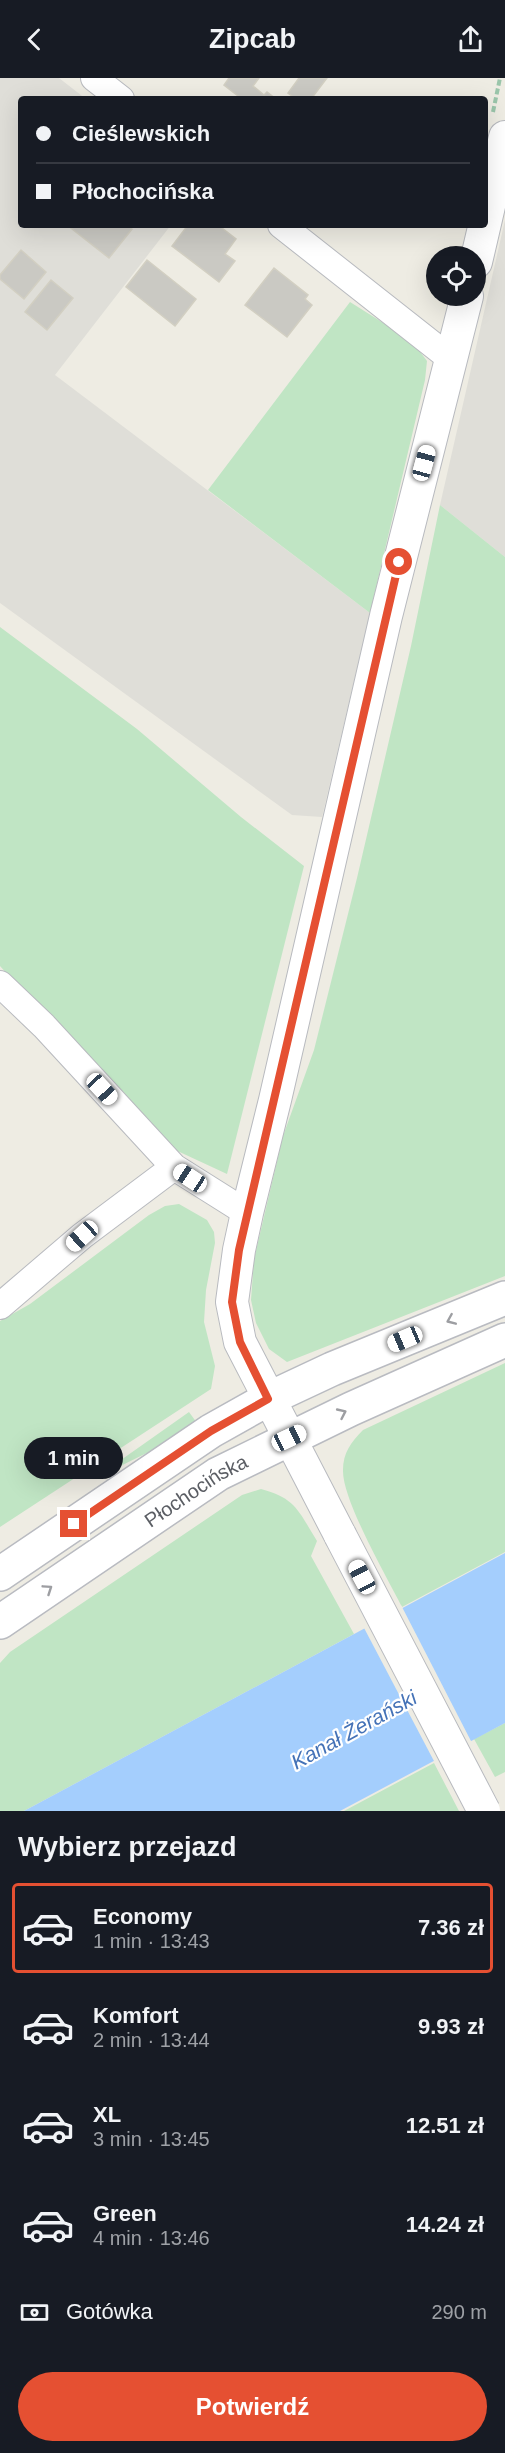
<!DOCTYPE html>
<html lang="pl">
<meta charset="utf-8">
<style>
:root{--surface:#171b24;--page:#20242c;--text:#f1f3f6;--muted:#9ea1a6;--line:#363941;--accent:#e55032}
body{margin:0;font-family:Arial,sans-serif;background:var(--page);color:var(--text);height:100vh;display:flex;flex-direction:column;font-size:22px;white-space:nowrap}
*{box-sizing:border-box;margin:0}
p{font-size:20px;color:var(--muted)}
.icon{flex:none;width:33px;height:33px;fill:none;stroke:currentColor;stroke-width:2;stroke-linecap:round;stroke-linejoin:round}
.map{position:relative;height:1733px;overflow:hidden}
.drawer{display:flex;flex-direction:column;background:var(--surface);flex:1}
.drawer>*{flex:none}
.banner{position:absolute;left:18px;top:18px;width:470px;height:132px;border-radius:6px;box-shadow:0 6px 24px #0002;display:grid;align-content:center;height:132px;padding:0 18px;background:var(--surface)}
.buttons{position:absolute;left:426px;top:168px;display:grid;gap:12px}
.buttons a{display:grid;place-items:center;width:60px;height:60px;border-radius:50%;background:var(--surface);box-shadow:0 6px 24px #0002;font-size:30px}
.end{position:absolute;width:27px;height:27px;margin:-14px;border:8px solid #e55032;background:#fff;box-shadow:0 0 0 3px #fff}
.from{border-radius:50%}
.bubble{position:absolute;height:42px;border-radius:21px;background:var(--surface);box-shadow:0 6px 24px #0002;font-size:20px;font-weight:800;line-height:42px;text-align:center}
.car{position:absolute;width:18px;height:36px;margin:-18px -9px;border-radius:8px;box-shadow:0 0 4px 2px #0007;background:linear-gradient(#fff 24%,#345 0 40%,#fff 0 76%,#345 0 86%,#fff 0)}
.banner b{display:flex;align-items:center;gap:21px;height:57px;font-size:22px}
.banner b+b{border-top:2px solid var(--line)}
.banner i{width:15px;height:15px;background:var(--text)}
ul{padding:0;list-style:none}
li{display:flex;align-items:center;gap:18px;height:90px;margin:0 12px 9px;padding:0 6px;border:3px solid transparent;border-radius:6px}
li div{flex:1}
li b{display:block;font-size:22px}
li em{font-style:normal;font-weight:800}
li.active{border-color:var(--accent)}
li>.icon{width:54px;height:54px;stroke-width:1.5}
h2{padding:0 18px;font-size:27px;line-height:72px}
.pay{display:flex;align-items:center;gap:15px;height:66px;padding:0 18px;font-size:22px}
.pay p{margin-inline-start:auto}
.action{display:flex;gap:12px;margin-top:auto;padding:12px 18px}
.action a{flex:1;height:69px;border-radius:36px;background:var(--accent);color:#fff;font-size:24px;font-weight:800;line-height:69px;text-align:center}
header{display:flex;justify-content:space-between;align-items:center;height:78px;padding:0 18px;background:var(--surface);font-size:27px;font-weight:800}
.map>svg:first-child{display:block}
.industrial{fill:#dfded8}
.green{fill:#c0e5c4}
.water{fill:#a4cefd}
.pier{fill:#eeece3}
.building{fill:#cac9c3;stroke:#d2cfc2;stroke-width:1.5}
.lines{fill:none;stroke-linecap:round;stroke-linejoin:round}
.minor-casing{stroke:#b8babf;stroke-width:28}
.tertiary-casing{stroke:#b8babf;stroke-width:34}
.secondary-casing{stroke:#b9bbc1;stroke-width:36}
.path{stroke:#9ac5aa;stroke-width:4;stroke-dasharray:6 3;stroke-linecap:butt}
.minor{stroke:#fff;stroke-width:26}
.tertiary{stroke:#fff;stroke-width:32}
.secondary{stroke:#fff;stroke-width:33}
.tertiary-bridge-casing{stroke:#b8babf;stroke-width:34;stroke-linecap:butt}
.tertiary-bridge{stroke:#fff;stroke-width:32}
.oneway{stroke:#9d9ea2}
.route{stroke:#e55032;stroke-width:8}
.labels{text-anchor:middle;stroke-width:4.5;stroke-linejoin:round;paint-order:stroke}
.street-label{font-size:20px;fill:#5b5e64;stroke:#fff}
.water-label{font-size:21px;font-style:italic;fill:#4472b7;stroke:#fff}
</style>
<header><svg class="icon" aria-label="back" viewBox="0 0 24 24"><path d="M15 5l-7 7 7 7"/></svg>Zipcab<svg class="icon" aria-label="share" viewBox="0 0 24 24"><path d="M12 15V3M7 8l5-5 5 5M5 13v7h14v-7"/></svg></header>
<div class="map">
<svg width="505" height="1733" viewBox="0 0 505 1733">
<rect width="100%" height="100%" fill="#eeece3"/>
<path class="industrial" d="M0 0H59L86 21H21V147H171L55 297 370 535 322 739 292 737 0 525Z
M505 142V479L440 427Z"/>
<path class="green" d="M350 224 412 263 427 283 425 302 370 535 208 412Z
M440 427 505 479V1198L287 1284 269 1271 256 1245 251 1222 254 1181 283 1058 314 972 357 800 411 568Z
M0 549 137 651 241 739 304 788 227 1096 171 1070 113 1014 0 888Z
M179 1126 207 1142 214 1154 215 1165 206 1212 204 1244 215 1288 211 1311 0 1449V1243L30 1226 149 1137 165 1128Z
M505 1285V1474L402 1529C387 1499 342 1422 343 1392 343 1375 351 1364 363 1352Z
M189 1334 197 1345 159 1369 94 1401Z
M261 1411C296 1420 299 1434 317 1463L311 1478 354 1556 24 1733H0V1585L10 1574 242 1417Z
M505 1645V1694L495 1699 474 1661Z
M434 1685 459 1733H344Z"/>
<path class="water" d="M505 1475V1645L340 1733H24Z"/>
<path class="pier" d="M401 1527 472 1665 435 1685 363 1548Z"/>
<path class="building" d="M229 0H259L253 8 264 17 267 14 276 21H242L224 7Z
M299 0H327L311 21H296L288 15Z
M67 147H127L132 151 109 180Z
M188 147H218L236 161 225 176 235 183 219 204 172 168Z
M21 172 46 194 24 221 0 201V197Z
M147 182 196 221 175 248 126 209Z
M274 190 308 217 305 221 312 227 287 259 245 227Z
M51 202 73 220 47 252 25 234Z"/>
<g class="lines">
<g class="minor-casing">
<path id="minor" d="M94 0 121 21
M281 147 451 281
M0 906 44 948 174 1089 247 1135
M0 1228 82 1158 174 1089"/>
</g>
<g class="tertiary-casing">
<path id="tertiary" d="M476 184 505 59
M340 1457 240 1264 232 1224 239 1172 247 1135 275 1022 386 538 467 218"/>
</g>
<g class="secondary-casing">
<g id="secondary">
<path d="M0 1496 211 1353 268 1321 332 1291 505 1220"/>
<path id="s1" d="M0 1544 218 1396 351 1331 505 1262"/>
</g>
</g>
<path class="path" d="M493 34 500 0"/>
<use href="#minor" class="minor"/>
<use href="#tertiary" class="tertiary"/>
<use href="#secondary" class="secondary"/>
<g class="tertiary-bridge-casing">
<path id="tertiary-bridge" d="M340 1457 484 1733"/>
</g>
<use href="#tertiary-bridge" class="tertiary-bridge"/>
</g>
<defs><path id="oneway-chevron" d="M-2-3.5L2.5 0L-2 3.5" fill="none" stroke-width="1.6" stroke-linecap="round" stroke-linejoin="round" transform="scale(1.5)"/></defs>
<g class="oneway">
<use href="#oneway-chevron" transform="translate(451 1242) rotate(157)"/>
<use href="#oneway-chevron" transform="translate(342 1335) rotate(-25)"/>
<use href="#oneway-chevron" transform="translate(48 1511) rotate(-34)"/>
</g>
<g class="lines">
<path class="route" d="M74 1446 211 1353 268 1321 240 1264 232 1224 239 1172 399 484"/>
</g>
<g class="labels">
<g class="street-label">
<text dy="7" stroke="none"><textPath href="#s1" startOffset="236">Płochocińska</textPath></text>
</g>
<g class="water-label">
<text transform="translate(354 1652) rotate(-29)" y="7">Kanał Żerański</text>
</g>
</g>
</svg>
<div class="buttons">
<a><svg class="icon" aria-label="locate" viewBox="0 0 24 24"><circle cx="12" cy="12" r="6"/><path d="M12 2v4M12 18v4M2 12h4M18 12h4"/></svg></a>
</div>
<i class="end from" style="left:399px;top:484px"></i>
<i class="end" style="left:74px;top:1446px"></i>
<div class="bubble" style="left:24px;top:1359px;width:99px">1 min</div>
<i class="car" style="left:424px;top:385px;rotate:15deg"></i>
<i class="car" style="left:102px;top:1011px;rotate:137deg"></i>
<i class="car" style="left:190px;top:1100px;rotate:303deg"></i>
<i class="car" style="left:82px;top:1158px;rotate:228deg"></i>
<i class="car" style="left:405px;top:1261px;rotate:247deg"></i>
<i class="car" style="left:289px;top:1360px;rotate:65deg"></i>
<i class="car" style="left:362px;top:1499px;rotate:332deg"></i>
<div class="banner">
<b><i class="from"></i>Cieślewskich</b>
<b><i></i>Płochocińska</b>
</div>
</div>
<section class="drawer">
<h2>Wybierz przejazd</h2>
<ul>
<li class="active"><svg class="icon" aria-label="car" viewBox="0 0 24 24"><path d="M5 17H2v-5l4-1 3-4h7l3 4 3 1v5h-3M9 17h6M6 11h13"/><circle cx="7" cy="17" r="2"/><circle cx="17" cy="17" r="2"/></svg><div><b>Economy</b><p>1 min · 13:43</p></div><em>7.36 zł</em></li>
<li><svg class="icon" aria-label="car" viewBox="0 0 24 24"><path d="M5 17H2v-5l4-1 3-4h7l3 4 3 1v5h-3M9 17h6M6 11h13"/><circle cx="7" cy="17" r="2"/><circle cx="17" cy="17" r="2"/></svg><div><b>Komfort</b><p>2 min · 13:44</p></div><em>9.93 zł</em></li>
<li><svg class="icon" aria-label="car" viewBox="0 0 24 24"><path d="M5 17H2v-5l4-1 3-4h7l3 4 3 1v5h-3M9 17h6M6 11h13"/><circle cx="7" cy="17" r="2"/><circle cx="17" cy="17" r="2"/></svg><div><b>XL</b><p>3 min · 13:45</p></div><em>12.51 zł</em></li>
<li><svg class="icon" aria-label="car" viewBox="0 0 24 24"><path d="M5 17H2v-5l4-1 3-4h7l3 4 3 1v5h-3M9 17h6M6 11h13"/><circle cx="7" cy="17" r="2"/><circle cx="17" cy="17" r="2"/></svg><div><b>Green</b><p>4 min · 13:46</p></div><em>14.24 zł</em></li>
</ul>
<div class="pay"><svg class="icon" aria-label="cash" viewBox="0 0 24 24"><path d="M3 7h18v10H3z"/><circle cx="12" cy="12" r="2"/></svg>Gotówka<p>290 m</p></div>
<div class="action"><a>Potwierdź</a></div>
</section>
